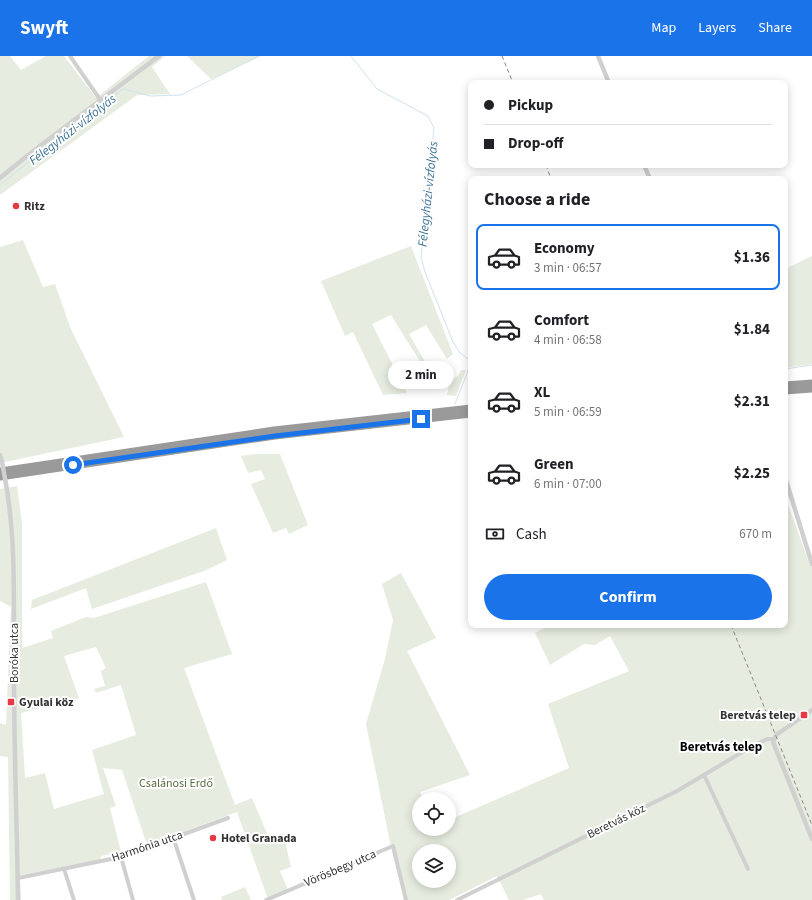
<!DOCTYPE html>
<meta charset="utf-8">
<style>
:root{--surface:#fff;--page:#f6f6f6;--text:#202124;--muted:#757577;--line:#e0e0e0;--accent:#1a73e8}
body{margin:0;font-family:"Source Sans 3",sans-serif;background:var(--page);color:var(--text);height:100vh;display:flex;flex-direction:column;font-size:15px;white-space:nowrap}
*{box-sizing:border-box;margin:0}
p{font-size:13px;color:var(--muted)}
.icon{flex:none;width:22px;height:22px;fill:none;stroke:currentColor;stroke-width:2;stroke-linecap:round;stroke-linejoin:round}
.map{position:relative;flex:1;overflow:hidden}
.sheet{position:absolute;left:468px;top:120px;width:320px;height:452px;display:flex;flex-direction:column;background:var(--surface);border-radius:8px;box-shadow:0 2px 10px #0003}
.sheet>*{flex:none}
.top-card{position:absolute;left:468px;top:24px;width:320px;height:88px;border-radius:8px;box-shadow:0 2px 10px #0003;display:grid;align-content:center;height:88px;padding:0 16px;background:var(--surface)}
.fabs{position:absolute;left:412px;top:736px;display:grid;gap:8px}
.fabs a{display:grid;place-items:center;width:44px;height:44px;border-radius:50%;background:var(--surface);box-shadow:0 2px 10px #0003;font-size:20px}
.end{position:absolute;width:18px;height:18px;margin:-9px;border:5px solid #1a73e8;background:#fff;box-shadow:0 0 0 2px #fff}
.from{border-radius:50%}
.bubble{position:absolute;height:28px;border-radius:14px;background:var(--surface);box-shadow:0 2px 10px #0003;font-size:13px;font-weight:700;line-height:28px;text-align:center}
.top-card b{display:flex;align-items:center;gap:14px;height:38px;font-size:15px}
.top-card b+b{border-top:1px solid var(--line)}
.top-card i{width:10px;height:10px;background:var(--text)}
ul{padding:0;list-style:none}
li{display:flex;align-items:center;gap:12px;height:66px;margin:0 8px 6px;padding:0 8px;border:2px solid transparent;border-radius:8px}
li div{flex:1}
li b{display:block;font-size:15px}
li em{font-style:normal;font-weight:700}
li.current{border-color:var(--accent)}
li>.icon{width:36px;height:36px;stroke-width:1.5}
h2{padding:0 16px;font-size:18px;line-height:48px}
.pay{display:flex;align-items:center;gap:10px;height:44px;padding:0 16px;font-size:15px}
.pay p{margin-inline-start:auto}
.cta{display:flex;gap:8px;margin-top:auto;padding:8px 16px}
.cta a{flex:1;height:46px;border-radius:24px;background:var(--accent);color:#fff;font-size:16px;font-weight:700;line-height:46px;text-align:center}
header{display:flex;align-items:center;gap:24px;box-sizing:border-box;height:56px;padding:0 20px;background:var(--accent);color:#fff}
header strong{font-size:19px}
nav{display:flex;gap:22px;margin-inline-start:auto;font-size:14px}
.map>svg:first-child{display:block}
.green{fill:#e6ecdf;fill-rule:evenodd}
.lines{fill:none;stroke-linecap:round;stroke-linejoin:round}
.stream{stroke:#cfe2ee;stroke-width:1}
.minor{stroke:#d0d0d0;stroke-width:4}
.tertiary{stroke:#d0d0d0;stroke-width:4.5}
.motorway{stroke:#9a9a9a;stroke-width:7}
.rail{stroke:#888;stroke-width:1;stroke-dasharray:4 3;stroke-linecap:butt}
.tertiary-bridge{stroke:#d0d0d0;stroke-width:4.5}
.route{stroke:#1a73e8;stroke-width:5}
.poi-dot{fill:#e63946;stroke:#fff;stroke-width:1.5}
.labels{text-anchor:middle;stroke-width:4;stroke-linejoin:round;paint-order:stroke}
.poi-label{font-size:12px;font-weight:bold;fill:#333;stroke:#fff;text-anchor:start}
.street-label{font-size:12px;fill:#333;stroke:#fff}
.park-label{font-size:12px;fill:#56703f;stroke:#fff}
.water-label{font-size:13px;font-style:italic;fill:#3f7597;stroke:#fff}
.neighbourhood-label{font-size:13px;font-weight:bold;fill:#000;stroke:#fff}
</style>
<header>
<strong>Swyft</strong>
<nav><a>Map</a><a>Layers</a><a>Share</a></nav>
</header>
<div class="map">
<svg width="812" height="844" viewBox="0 0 812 844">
<rect width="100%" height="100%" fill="#fff"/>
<path class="green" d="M0 0H10L21 14 46 0H64L96 42 149 0H165L152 11 170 38 137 39 0 139Z
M187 0H261L211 23Z
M23 184 43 231 55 228 70 271 124 381 0 407V191Z
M411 190 453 298 447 303 426 269 409 278 432 318 429 320 391 259 372 268 407 337 383 339 353 276 345 280 321 225Z
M812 200V308L785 312V213Z
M461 314H466L456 340 447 339 450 325 459 319Z
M255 398H280L308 469 289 478 286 472 273 477 251 428 265 423 261 414 248 417 241 400Z
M17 430 22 468V592L53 582 51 575 86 561 94 562 206 526 232 598 184 612 235 749 252 742 269 782 283 777 291 811 280 815 288 834 268 843 237 756 147 789 122 714 103 712 116 750 110 752 121 796 101 800 100 804 20 819 21 844H10L8 701 0 700V667L6 669 11 551 0 545V433ZM96 591 106 612 101 615 105 630 94 633 96 637 121 629 136 679 92 694 104 738 54 753 45 717 25 722 21 657 79 642 64 600Z
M785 440 810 509H812V844H544L541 838 523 844H509L497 820 449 844H405L391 791 366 668 385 603 393 564 382 528 401 517 436 582 407 595 470 719 420 736 423 743H419V773H449V764L569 712 548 648 629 615 610 580 595 589 584 588 550 609 535 577 550 569H785ZM419 795H449V825H419Z
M216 472 227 504 204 515 92 553 86 532 31 553 32 544Z
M245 831 251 844H222L221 841Z"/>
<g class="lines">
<path class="stream" d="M351 0 377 33 428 60 434 72 421 201 425 216 453 286 460 297 471 305
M0 129 73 70 123 33H125L150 40 181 39 259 0
M785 313 812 309
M455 348 471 307"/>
<path class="minor" d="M70 0 101 45
M704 719 748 813
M173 781 194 844
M121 801 133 844
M64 813 74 844
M18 822 121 801 228 762
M266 844 393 790 406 844
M457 844 677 735 744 695 767 683H773"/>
<path class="tertiary" d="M598 0 609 27
M644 109 650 123
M0 122 32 96 159 0
M0 399 2 406
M785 421 812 508
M6 428C17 492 13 555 14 619 14 694 17 769 18 844
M812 654 776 679 773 686 812 783"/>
<path class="motorway" d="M785 329 812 327
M785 335 812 333
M0 415 274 374 471 352
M0 421 275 380 471 358"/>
<path class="rail" d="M502 0 513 27
M546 109 551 123
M731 569 812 769"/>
<path class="tertiary-bridge" d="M2 406 6 428"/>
</g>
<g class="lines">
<path class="route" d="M73 409 275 380 421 363"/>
</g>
<g class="poi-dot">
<circle cx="16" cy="150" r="4"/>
<rect x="7" y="642" width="8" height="8" rx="2"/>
<rect x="800" y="655" width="8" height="8" rx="2"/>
<circle cx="213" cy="782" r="4"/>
</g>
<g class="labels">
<g class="poi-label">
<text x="24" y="154">Ritz</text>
<text x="19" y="650">Gyulai köz</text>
<text x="796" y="663" text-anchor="end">Beretvás telep</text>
<text x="221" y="786">Hotel Granada</text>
</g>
<g class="street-label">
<text transform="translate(14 597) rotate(-90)" y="4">Boróka utca</text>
<text transform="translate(616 765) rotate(-26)" y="4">Beretvás köz</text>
<text transform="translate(147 790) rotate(-19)" y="4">Harmónia utca</text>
<text transform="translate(340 812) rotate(-23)" y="4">Vörösbegy utca</text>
</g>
<g class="park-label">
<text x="176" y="731">Csalánosi Erdő</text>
</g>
<g class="water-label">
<text transform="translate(72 73) rotate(-38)" y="5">Félegyházi-vízfolyás</text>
<text transform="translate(427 138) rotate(-84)" y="5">Félegyházi-vízfolyás</text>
</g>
<g class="neighbourhood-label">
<text x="721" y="695">Beretvás telep</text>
</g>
</g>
</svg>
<div class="fabs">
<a><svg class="icon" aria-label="locate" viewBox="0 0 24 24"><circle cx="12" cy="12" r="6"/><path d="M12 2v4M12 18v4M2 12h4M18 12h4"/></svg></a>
<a><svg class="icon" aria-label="layers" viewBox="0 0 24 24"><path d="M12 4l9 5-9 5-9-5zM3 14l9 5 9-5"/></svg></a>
</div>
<i class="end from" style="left:73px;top:409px"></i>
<i class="end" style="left:421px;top:363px"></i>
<div class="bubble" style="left:388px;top:305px;width:66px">2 min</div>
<div class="top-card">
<b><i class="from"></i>Pickup</b>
<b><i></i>Drop-off</b>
</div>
<section class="sheet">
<h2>Choose a ride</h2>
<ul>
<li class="current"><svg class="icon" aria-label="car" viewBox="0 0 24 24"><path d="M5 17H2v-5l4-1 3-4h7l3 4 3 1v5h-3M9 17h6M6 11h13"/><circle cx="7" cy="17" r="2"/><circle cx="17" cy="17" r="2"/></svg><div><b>Economy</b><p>3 min · 06:57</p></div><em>$1.36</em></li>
<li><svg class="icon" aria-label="car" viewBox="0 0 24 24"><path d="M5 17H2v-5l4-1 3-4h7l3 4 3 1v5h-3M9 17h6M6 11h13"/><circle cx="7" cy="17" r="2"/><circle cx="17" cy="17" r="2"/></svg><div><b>Comfort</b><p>4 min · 06:58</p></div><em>$1.84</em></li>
<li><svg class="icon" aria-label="car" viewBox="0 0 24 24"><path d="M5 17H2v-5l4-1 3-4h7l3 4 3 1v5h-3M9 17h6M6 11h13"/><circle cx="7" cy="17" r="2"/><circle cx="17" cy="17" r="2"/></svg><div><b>XL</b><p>5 min · 06:59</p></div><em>$2.31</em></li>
<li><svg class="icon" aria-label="car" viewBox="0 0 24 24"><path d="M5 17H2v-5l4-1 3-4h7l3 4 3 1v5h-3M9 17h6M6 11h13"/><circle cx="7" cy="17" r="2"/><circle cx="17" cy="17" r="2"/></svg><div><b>Green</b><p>6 min · 07:00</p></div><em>$2.25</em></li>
</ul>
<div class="pay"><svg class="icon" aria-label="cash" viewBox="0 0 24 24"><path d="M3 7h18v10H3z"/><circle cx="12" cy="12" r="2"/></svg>Cash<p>670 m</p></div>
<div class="cta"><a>Confirm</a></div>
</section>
</div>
